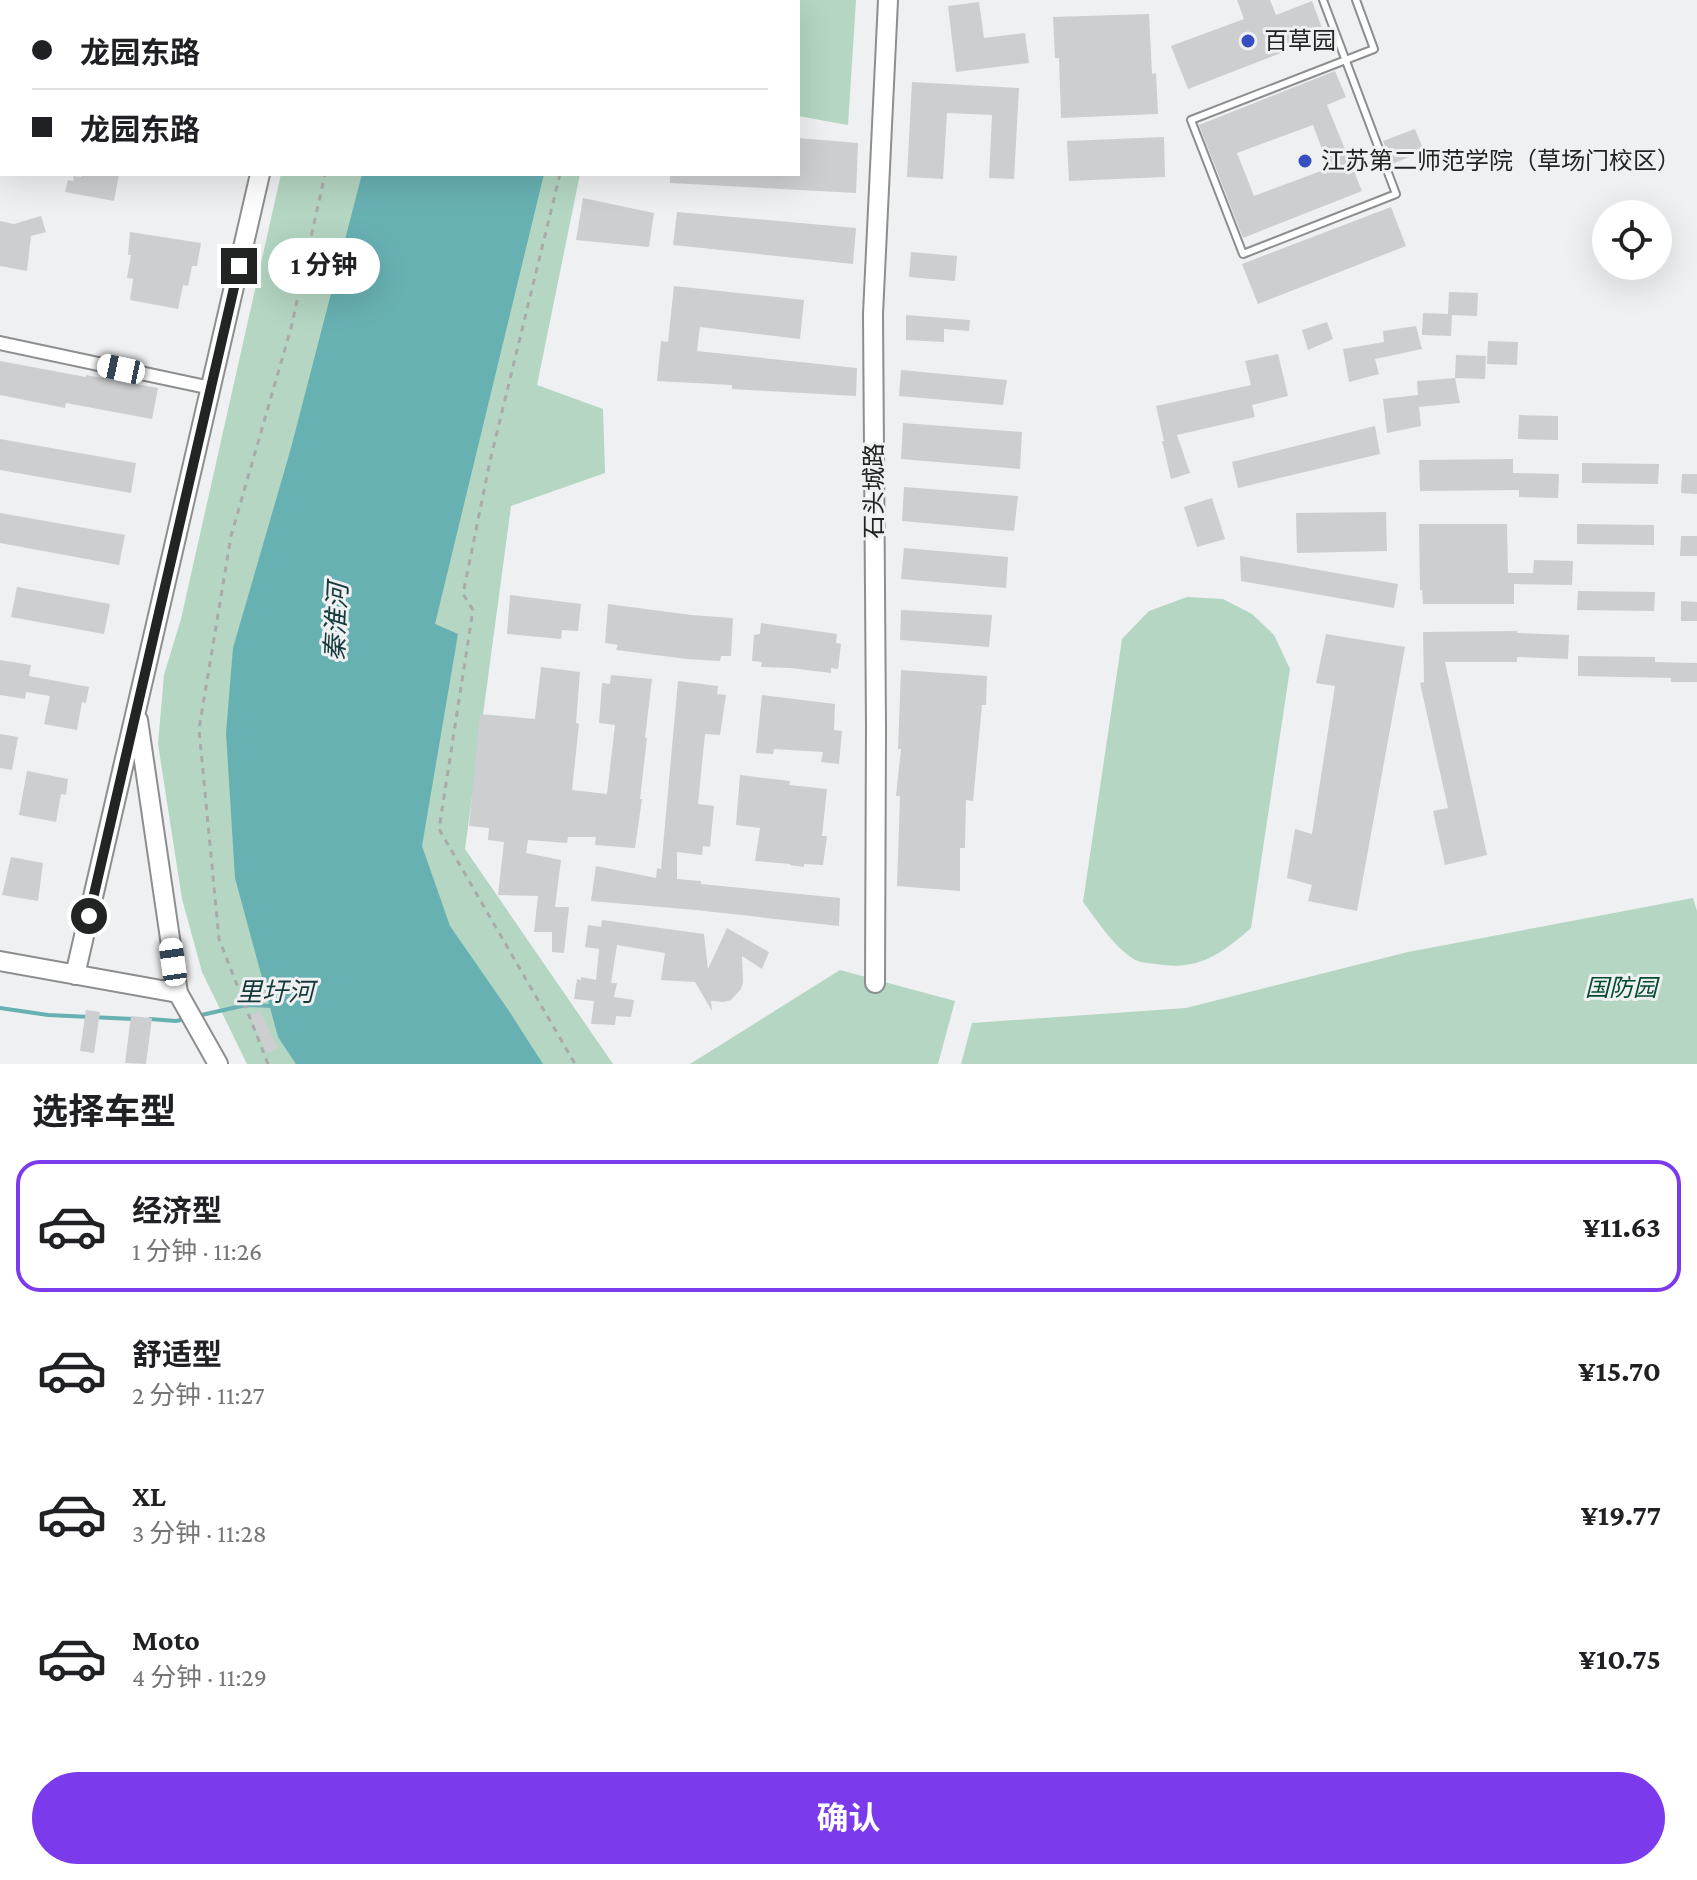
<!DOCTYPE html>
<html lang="zh">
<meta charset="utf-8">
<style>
:root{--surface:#fff;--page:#f6f6f6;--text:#202124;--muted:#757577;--line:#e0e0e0;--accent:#7c3aed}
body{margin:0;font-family:"Crimson Pro","Noto Sans SC",serif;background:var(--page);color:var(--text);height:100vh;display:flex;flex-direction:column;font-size:30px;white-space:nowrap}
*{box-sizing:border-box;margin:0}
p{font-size:26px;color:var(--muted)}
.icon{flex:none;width:44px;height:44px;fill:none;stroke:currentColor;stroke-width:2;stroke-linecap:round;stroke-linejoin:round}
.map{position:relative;height:1064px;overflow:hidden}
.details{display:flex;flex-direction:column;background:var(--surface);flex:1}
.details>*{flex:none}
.hud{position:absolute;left:0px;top:0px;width:800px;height:176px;box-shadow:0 8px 32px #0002;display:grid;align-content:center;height:176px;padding:0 32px;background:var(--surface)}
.controls{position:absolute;left:1592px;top:200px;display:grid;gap:16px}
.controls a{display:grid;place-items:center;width:80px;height:80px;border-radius:50%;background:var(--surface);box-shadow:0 8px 32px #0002;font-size:40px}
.end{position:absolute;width:36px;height:36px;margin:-18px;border:10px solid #222323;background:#fff;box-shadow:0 0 0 4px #fff}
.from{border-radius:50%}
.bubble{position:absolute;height:56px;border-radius:28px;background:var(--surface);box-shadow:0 8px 32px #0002;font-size:26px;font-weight:700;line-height:56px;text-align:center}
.car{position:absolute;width:24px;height:48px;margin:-24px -12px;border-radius:10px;box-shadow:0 0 6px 2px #0007;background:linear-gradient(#fff 24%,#345 0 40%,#fff 0 76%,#345 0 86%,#fff 0)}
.hud b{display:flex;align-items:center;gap:28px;height:76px;font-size:30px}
.hud b+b{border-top:2px solid var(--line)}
.hud i{width:20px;height:20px;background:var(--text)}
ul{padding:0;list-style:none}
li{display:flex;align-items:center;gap:24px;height:132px;margin:0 16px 12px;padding:0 16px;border:4px solid transparent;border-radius:24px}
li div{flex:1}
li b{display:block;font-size:30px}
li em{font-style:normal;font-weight:700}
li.selected{border-color:var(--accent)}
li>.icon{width:72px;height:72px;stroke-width:1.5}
h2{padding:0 32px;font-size:36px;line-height:96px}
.action{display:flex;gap:16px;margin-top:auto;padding:16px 32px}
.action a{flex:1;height:92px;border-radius:48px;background:var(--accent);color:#fff;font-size:32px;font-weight:700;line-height:92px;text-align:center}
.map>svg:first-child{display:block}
.green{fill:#b4d6c2}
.water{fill:#68b1b3}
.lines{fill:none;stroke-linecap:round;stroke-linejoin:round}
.stream{stroke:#68b1b3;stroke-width:4}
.building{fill:#cdced0;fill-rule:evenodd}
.lane-casing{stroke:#8c8e8f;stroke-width:10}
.street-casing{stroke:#8c8e8f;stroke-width:16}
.secondary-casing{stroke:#8c8e8f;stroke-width:22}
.path{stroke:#a9aaab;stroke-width:3;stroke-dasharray:6 6;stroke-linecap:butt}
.lane{stroke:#fff;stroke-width:6}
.street{stroke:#fff;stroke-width:12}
.secondary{stroke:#fff;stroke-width:18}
.route{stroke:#222323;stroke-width:10}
.poi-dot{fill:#364fc1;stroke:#eff0f1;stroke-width:3}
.labels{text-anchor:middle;stroke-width:6;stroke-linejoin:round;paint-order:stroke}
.poi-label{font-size:24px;fill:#222323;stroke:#eff0f1;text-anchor:start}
.street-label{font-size:24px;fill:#222323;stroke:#eff0f1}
.park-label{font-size:24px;font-style:italic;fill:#004a2e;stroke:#eff0f1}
.water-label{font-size:26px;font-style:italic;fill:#163a3b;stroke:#eff0f1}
</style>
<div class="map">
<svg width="1697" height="1064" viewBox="0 0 1697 1064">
<rect width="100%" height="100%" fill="#eff0f1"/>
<path class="green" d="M321 0H856L848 125 798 116V2H320Z
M281 174H580L537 385 603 409 605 473 511 506 465 849 613 1064H247L202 972 182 899 158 744 164 675 181 619Z
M1187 597 1223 599 1252 614 1274 635 1290 669 1251 928C1220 955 1198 971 1156 964 1151 963 1143 963 1138 961 1118 953 1096 919 1083 902L1122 639 1149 611Z
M1693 898 1697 911V1064H961L972 1023 1186 1008 1408 952Z
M840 970 955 1001 938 1064H690Z"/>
<path class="water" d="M402 0H585V2H401Z
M362 174H544L435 624 458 634 422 846 450 926 509 1011 543 1064H296L278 1037 235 878 226 733 233 648 291 448Z"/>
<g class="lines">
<path class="stream" d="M0 1008 48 1015 133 1019
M197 1016 246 1005 275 1006
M150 1019 176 1021 185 1019"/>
</g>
<path class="building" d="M1237 0H1270L1276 15 1312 1 1325 36 1188 89 1171 46 1244 19Z
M979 2 984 38 1025 33 1029 63 956 72 948 6Z
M1149 14 1152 74 1156 73 1158 114 1061 118 1059 58H1055L1053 17Z
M1335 71 1346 97 1327 105 1362 191 1243 238 1199 125ZM1313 125 1329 168 1254 196 1237 153Z
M912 82 1019 88 1014 179 989 178 992 115 947 113 943 179 907 177Z
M1415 129 1424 151 1392 164 1383 141Z
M1164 137 1165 177 1069 181 1067 141Z
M798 138 858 143 856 193 670 183V174H798Z
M82 174H119L114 201 65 192 68 180 74 181 73 176 81 177Z
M583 198 654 213 649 247 576 240Z
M1391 207 1406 246 1258 304 1242 264Z
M677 212 856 228 853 264 673 245Z
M41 216 46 232 31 236 27 271 0 266V221L14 224Z
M130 232 201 243 197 266H192L188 286 183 285 178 309 130 300 133 279 127 278 131 255H128Z
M911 252 957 256 955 281 909 277Z
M674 286 804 300 800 339 700 327 697 351 857 368 856 396 732 389V385L657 381 661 341 668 342Z
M1449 292 1478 293 1477 316 1452 315 1451 336 1422 335 1423 313 1448 314Z
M906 315 970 320 969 331 944 329V342L906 340Z
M1327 322 1333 339 1308 350 1302 330Z
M1416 326 1422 349 1375 359 1379 374 1349 382 1343 349 1384 342 1383 331Z
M1488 341 1518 342 1517 365 1487 364Z
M1278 354 1288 396 1252 405 1255 417 1177 435 1190 473 1171 479 1162 441H1164L1156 406 1251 385 1245 361Z
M1456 355 1486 356 1485 379 1455 378Z
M0 361 86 377V375L158 388 152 419 66 403 65 408 0 395Z
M901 370 1007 380 1003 405 899 396Z
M1455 378 1460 403 1419 407 1421 426 1387 433 1383 399 1418 395 1417 381Z
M1519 415 1558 416V440L1518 439Z
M903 423 1022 432 1020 469 901 459Z
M1375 426 1380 454 1238 488 1232 462Z
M0 439 136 463 131 493 0 470Z
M1513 459V473L1559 474 1558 498 1519 497V490L1420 491 1419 460Z
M1582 463 1659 464 1658 484 1582 483Z
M1682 474H1697V494L1681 493Z
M904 487 1018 496 1014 531 902 521Z
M1212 498 1225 539 1197 547 1184 507Z
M1386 512 1387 551 1297 553 1296 513Z
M0 513 125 535 119 565 0 543Z
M1419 524H1507L1508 573H1533L1534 560 1573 561 1572 585 1514 584V604H1423L1422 590H1420Z
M1577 524 1654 525V545L1577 544Z
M1681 536H1697V556H1680Z
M904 548 1008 557 1006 588 901 579Z
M1240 556 1398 584 1394 608 1241 581Z
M17 587 110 604 104 634 11 617Z
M1578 591 1655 592 1654 611 1577 610Z
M510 595 581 604 578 631 562 630 561 639 507 634Z
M1681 601 1697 602V621H1681Z
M608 604 691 615 733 618 731 656H721L720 661 687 659 616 650 618 645 605 643Z
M901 610 992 615 989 647 900 640Z
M761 623 837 634 836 643 841 644 838 669 831 668V673L791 668 761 667 762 662 752 661 754 635 760 634Z
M1517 631V633L1569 635 1568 659 1517 657V662H1445L1487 855 1445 865 1433 811 1448 808 1420 683 1424 682 1423 632Z
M1326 634 1405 647 1357 911 1308 901 1312 885 1287 878 1295 829 1312 834 1335 686 1316 683Z
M1578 656 1655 657V662L1697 663V682H1671V678L1578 676Z
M0 660 31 665 29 676 89 687 86 703 82 702 77 730 44 724 50 696 26 692 25 699 0 695Z
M541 667 580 672 576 723 579 724 572 790 607 794 615 725 599 723 602 683 610 684 611 675 652 679 645 738H647L640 799H642L635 848 595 845 596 837H568L567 843 528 840 526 853 561 860 555 907H569L564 953 552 952V932H534L538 896 498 895 504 842 488 840 489 828 469 826 480 714 535 719Z
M901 670 987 676 986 705H982L973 801 966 800 965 848H960V891L897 886 900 796H896L901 749H898Z
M678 681 718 686 717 694 726 695 720 735 705 734 698 804 714 806 710 847 703 846 702 855 677 852V879L701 881V884L840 898 839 926 696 910 591 901 596 866 656 878 657 868 661 869Z
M762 695 835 704 834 730 842 731 839 764 821 762 823 752 774 749 773 754 756 753Z
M0 734 18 737 12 770 0 768Z
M27 771 68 779 66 795 61 794 56 822 19 815Z
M740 775 790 781 789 785 827 789 822 836H827L823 865 804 864V867L790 865V864L755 861 760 828 736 825Z
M11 857 43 863 38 901 2 895Z
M602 920 704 934 708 969 727 928 769 952 762 969 742 956 743 982 741 989 731 1000 724 1002 711 1001 712 1011 695 982 661 980 665 953 617 945 611 983H617L614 997 634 1000 631 1017 616 1016 615 1025 591 1024 594 1001 574 999 577 979 581 980V977L596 980 599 949 585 947 588 925 601 927Z
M86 1010 100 1012 94 1053 80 1051Z
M260 1011 278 1048 267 1053 250 1016Z
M131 1016 152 1018 146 1064 125 1063Z"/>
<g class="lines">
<g class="lane-casing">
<path id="lane" d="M1323 0 1396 194 1243 254 1191 120 1374 49 1356 0"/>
</g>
<g class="street-casing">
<path id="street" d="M80 2V0
M0 149 2 146
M0 343 211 388"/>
</g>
<g class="secondary-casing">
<path id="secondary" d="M299 2V0
M138 720 178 993 218 1064
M0 961 178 993
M75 975 260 174
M875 983 876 727 873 314 888 0"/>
</g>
<path class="path" d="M364 2V0
M607 2 608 0
M560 174 490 461 463 594 473 610 439 829 575 1064
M268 1064 219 939 199 729 231 536 291 328 325 174"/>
<use href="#lane" class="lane"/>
<use href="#street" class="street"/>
<use href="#secondary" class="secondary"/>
</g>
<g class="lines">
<path class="route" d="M89 916 239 266"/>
</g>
<g class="poi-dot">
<circle cx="1248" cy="41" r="8"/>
<circle cx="1305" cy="161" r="8"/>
</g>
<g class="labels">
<g class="poi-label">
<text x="1264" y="49">百草园</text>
<text x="1321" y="169">江苏第二师范学院（草场门校区）</text>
</g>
<g class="street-label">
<text transform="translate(874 491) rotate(-90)" y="8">石头城路</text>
</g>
<g class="park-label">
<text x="1621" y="996">国防园</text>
</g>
<g class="water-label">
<text transform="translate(336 622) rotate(-87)" y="9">秦淮河</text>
<text x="275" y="1001">里圩河</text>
</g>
</g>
</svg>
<div class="controls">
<a><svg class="icon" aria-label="locate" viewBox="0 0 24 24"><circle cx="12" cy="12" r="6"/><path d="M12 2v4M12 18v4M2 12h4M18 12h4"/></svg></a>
</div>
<i class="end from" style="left:89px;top:916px"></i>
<i class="end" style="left:239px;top:266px"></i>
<div class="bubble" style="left:268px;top:238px;width:112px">1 分钟</div>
<i class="car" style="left:121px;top:369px;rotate:282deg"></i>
<i class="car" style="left:173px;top:962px;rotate:352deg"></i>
<div class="hud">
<b><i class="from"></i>龙园东路</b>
<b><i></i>龙园东路</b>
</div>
</div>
<section class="details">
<h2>选择车型</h2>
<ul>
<li class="selected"><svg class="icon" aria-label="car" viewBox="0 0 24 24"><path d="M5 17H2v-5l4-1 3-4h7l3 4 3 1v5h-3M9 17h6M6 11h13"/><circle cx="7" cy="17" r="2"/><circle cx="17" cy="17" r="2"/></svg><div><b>经济型</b><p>1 分钟 · 11:26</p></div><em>¥11.63</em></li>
<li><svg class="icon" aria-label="car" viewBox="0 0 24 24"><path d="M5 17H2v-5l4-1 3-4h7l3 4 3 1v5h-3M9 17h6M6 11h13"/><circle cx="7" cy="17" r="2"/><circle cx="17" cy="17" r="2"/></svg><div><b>舒适型</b><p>2 分钟 · 11:27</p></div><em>¥15.70</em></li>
<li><svg class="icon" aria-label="car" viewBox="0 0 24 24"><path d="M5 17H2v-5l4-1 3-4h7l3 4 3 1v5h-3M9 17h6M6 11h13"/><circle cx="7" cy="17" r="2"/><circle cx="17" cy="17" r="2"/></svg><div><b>XL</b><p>3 分钟 · 11:28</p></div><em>¥19.77</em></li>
<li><svg class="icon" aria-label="car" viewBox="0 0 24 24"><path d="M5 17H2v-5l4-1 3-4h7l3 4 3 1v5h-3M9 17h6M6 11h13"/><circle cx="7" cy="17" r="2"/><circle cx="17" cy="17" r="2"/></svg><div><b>Moto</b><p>4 分钟 · 11:29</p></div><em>¥10.75</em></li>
</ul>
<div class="action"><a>确认</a></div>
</section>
